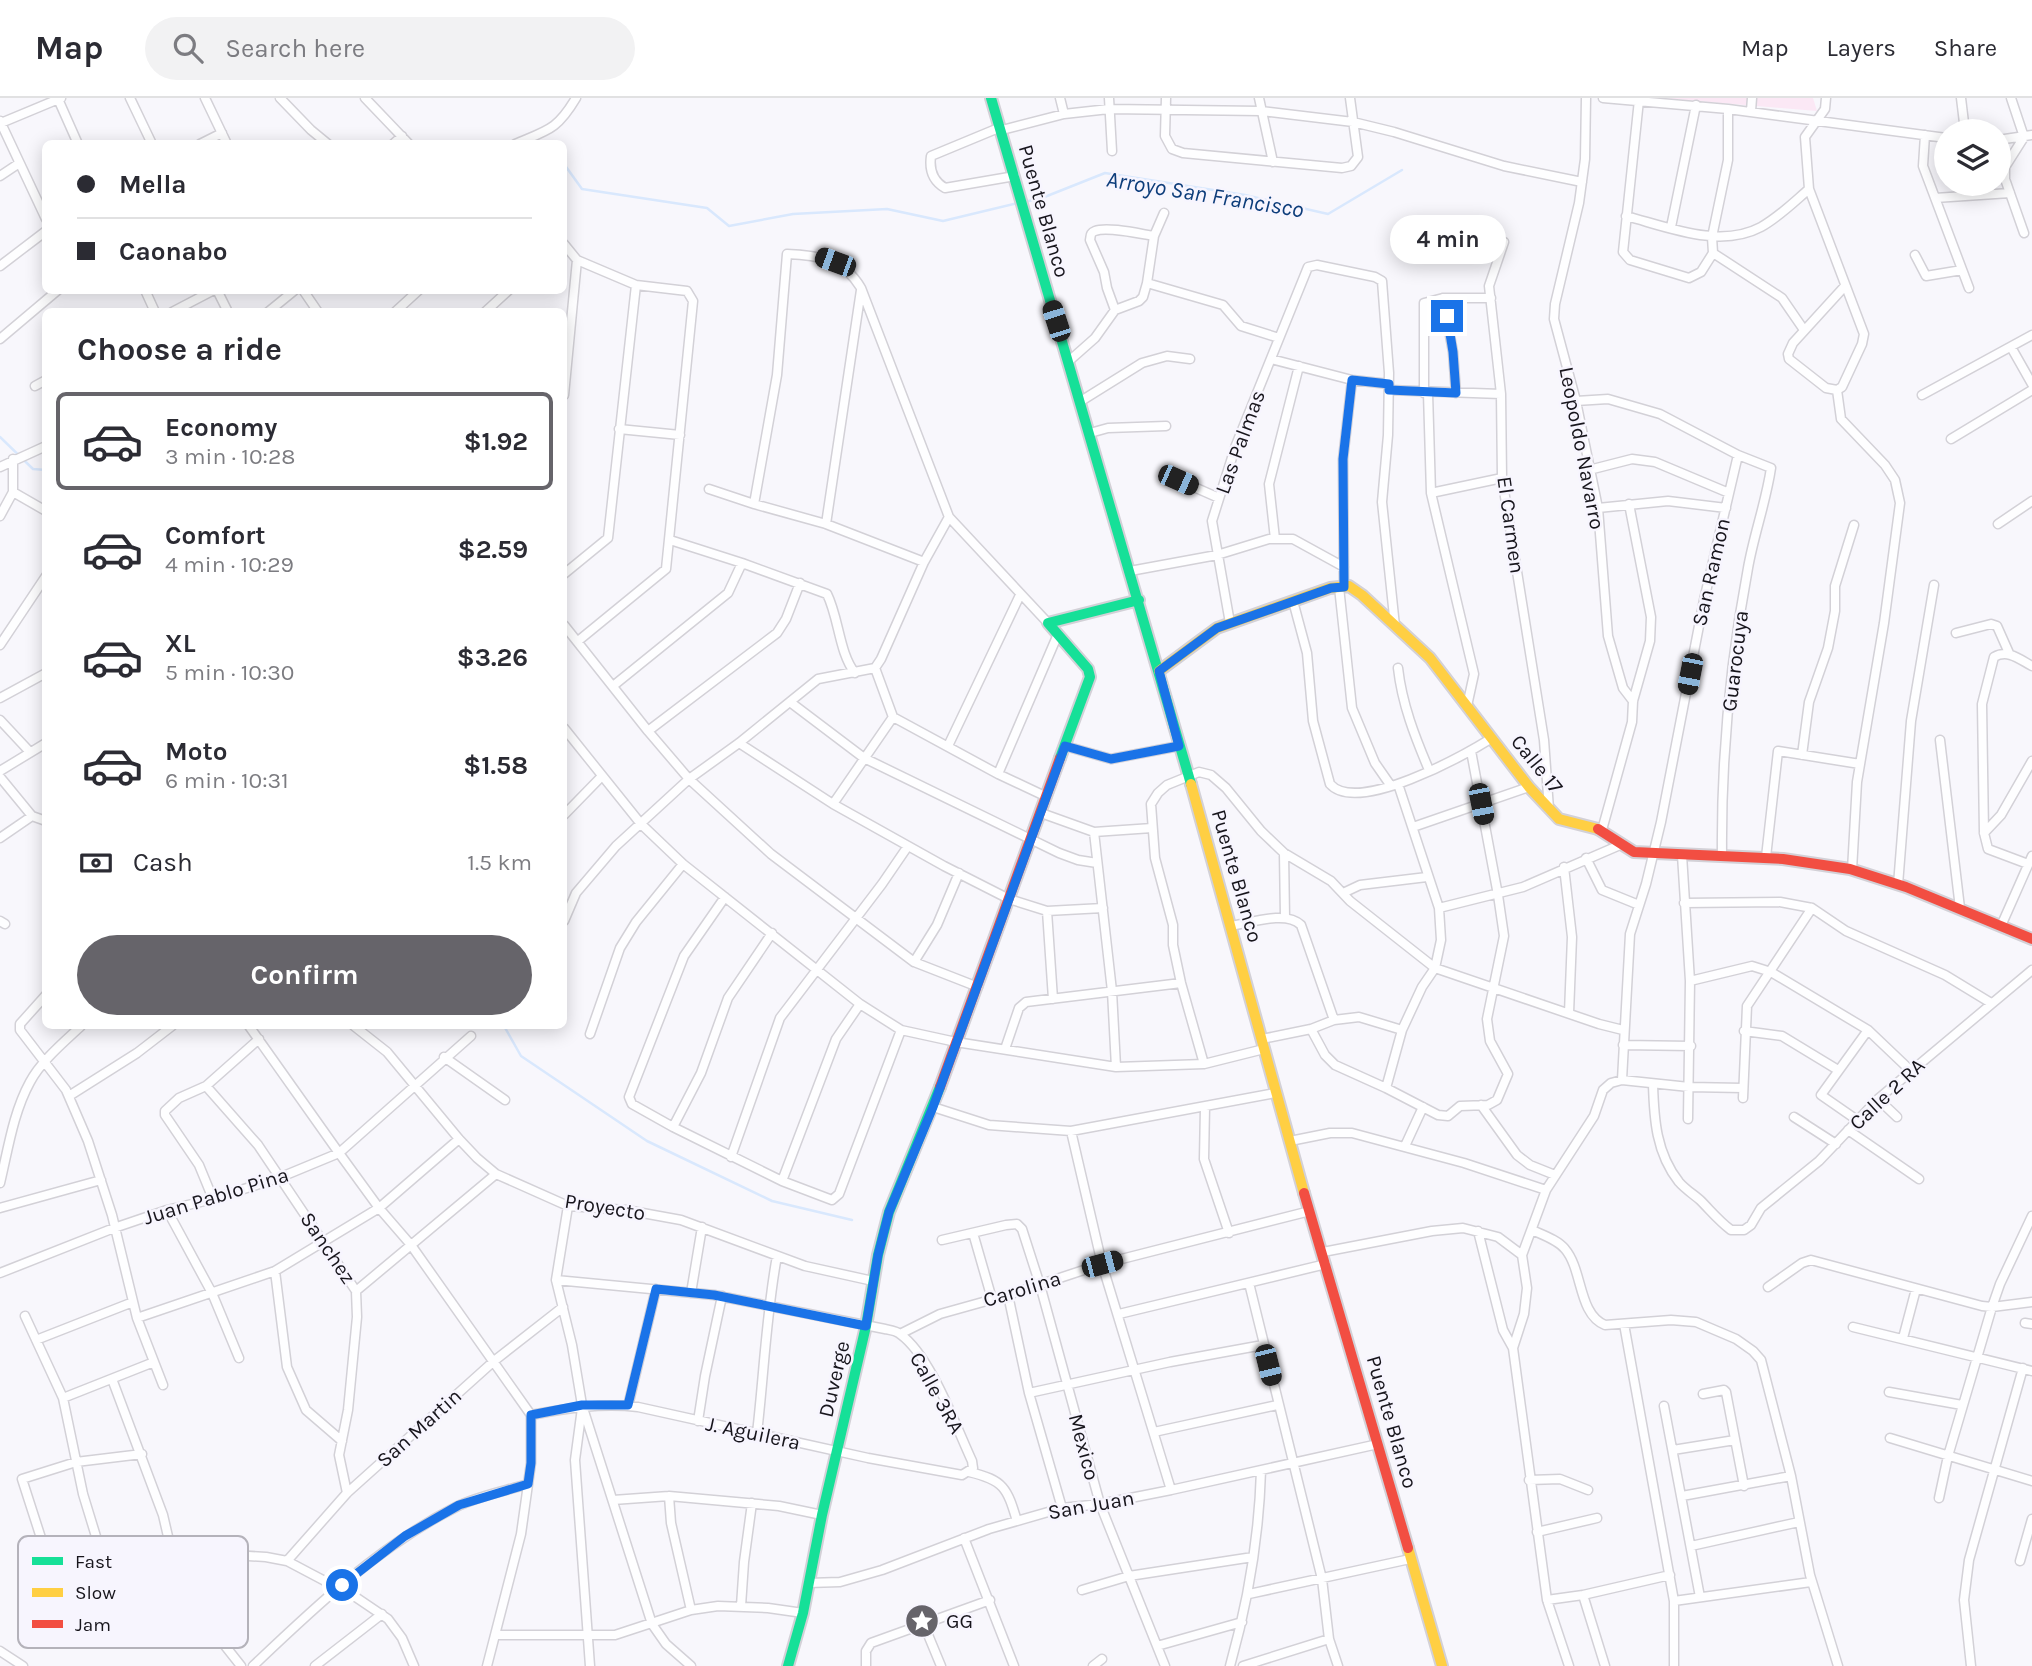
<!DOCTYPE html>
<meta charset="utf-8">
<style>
:root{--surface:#fff;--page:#f2f2f3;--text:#2b2b33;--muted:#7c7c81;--line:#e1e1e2;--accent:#66646a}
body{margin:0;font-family:Karla,sans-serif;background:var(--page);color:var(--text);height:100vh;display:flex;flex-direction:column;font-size:26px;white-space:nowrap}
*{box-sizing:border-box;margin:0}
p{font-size:23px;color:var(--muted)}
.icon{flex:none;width:38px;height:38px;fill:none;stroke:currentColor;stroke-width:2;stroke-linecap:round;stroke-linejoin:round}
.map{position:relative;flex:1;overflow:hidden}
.sheet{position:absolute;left:42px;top:210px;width:525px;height:721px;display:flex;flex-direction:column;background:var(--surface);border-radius:10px;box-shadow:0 4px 18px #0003}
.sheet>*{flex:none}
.hud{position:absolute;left:42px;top:42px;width:525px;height:154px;border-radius:10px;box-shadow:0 4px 18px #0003;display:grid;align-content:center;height:154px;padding:0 35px;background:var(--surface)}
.tools{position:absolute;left:1934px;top:21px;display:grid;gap:14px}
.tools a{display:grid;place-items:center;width:77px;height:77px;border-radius:50%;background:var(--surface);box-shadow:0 4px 18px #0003;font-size:35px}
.end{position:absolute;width:32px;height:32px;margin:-16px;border:9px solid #1a73e8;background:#fff;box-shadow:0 0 0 4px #fff}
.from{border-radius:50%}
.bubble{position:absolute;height:49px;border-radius:24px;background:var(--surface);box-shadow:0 4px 18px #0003;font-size:23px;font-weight:700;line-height:49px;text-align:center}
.car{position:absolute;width:21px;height:42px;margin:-21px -10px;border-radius:9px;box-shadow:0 0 5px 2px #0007;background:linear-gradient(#222 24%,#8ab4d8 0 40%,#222 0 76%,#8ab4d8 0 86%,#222 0)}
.hud b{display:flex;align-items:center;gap:24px;height:66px;font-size:26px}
.hud b+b{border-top:2px solid var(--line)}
.hud i{width:18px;height:18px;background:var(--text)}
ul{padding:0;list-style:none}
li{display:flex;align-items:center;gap:21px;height:98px;margin:0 14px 10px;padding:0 21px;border:4px solid transparent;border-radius:10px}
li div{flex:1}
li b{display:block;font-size:26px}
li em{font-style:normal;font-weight:700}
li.active{border-color:var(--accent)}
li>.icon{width:63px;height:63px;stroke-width:1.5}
h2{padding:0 35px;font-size:32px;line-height:84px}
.pay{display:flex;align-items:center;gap:18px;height:77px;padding:0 35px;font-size:26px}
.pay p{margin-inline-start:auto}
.action{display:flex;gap:14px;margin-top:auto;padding:14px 35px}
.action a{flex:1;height:80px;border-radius:42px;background:var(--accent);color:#fff;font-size:28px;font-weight:700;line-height:80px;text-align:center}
header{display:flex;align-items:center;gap:42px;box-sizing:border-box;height:98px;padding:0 35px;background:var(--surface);border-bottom:2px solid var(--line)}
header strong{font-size:33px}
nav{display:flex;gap:38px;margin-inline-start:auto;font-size:24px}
.search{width:490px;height:63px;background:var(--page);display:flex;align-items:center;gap:18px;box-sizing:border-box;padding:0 24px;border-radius:38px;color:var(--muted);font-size:26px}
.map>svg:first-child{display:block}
.green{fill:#fbe8f5}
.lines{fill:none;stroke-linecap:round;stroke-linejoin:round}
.stream{stroke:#d9e8fd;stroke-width:2.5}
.street-casing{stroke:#d3d1d7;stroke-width:11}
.fast-casing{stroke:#d3d1d7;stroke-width:14}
.slow-casing{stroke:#d3d1d7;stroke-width:14}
.jam-casing{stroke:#d3d1d7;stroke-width:14}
.street{stroke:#fefeff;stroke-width:8}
.fast{stroke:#16e098;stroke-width:10}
.slow{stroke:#ffcf43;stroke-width:10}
.jam{stroke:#f24e42;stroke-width:10}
.route{stroke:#1a73e8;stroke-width:9}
.labels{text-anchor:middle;stroke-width:5;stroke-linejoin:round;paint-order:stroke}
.street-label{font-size:21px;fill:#17151c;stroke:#f7f5fe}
.poi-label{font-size:21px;fill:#17151c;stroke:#f7f5fe;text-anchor:start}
.water-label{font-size:23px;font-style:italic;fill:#0d3d7a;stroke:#f7f5fe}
.key{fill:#f7f5fe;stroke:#b4b2ba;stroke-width:2}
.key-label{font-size:19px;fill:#17151c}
</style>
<header>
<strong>Map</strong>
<div class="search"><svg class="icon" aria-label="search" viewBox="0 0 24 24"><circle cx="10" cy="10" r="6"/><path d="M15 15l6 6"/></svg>Search here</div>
<nav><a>Map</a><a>Layers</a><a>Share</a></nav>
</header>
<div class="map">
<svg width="2032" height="1568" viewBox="0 0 2032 1568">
<rect width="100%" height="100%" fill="#f8f7fc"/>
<path class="green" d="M1663 0H1813L1817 13Z"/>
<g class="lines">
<path class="stream" d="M564 66 582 91 707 110 729 128 793 116 887 111 943 123 1018 105
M1024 104 1042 100 1105 75 1245 97 1328 116 1402 72
M0 339 33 371 46 372
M504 928 521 958 647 1043 772 1103 852 1122"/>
<g class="street-casing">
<path id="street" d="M130 0 152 46
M205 0 227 46
M280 0 311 32 328 46
M365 0 409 46
M1060 0 1064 16
M1109 0 1112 53
M1166 0 1165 38 1172 51 1183 55 1342 70 1351 68 1358 59 1350 0
M1259 0 1273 64
M1586 0 1585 61 1579 105 1555 206 1554 221 1576 303 1598 410 1608 538 1623 590 1633 603
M1603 0 1728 11 1946 40
M1826 0 1825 11 1805 39 1809 91 1864 236 1862 246 1842 289 1837 292
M1961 0 1965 33
M2011 0 2024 39 2005 69V81L2024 135
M58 1 78 46
M1639 2 1623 154 1630 162 1689 180 1701 174 1713 155 1712 139 1728 62V11
M1751 13 1752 0
M0 23 46 121
M1 25 61 0
M1001 29 931 58C929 72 933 83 945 90L1015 78
M1002 32 1064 16 1109 11 1261 13 1353 24 1394 34 1504 68 1582 84
M1925 37 1923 68 1969 190
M1998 42 2032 37
M200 46 222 35
M393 46 402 38
M515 46C548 32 557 32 576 0
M0 78 18 66
M1935 100 2010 95
M1626 118C1668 129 1720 151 1761 129 1779 119 1794 104 1809 91
M1671 129 1696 7
M1504 144 1489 188 1501 296 1502 380 1544 642 1549 711
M564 146 577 162 636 187 687 193 693 203 666 471 578 543
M1713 155 1782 200 1804 232
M1915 157 1926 178 1962 172
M0 168 46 133
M1147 185 1223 207 1241 228 1279 240
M145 192 155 214
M217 192 228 214
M303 192 318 214
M1443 200 1453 254 1456 295
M1115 212 1107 190 1104 174 1090 142C1091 137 1090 135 1095 133 1107 128 1141 136 1154 138
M172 214 214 192
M268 214 295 192
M395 214 419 192
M485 214 509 192
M0 241 58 192
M2011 249 2032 286
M1271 261 1352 282 1389 286
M1069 263 1095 240 1115 212 1139 203 1143 199 1147 185 1154 138 1164 115
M35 288 46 282
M1389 292 1501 296
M1837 292 1841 321 1885 367 1895 382 1900 405 1884 525 1857 684 1852 772
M1837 292 1826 290 1789 261 1788 256 1793 245 1845 188
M1424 295V205L1443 200H1491
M1428 295 1431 395 1474 576 1467 608
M564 297 577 162
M1922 297 2032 237
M1081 303 1142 265 1167 258 1190 261
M1576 303 1608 301 1660 316 1738 357 1771 370C1766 404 1754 436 1748 470 1730 565 1721 661 1722 758
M619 331 680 337
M1090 335 1108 330 1166 328
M1951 341 2032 292
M0 369 46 348
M1589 372 1632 361 1655 364 1729 395
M1178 382 1219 400
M709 391 754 406
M13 394 46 413
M1431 395 1502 380
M1598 410 1668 403 1726 410
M0 418 13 394V361
M826 426 861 192
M1998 426 2032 403
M1275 441 1269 386 1299 268
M670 442 742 465 827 496C839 520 839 555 855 575
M924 464 826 426 754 406 777 277 787 156C818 157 844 161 861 190L949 419 1048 525
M1130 473 1217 457 1269 441H1293L1344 469
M564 476 608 440 636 187
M1339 489 1352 610 1375 665 1391 688
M1344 489 1343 361 1352 282
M1293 503 1307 555 1313 623 1330 686C1357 717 1463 658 1492 640
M1230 525 1212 423 1236 347 1308 169 1317 167 1375 179 1382 183 1389 275 1388 337 1382 404 1395 528
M564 527 648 633 689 681 771 756 914 864 978 889
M1956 535 1991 526 1997 528 2009 555
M0 547 46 478
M875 570 893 619 998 676 1047 699
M1398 570C1402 606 1415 639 1429 672
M613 588 728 495 742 465
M0 600 46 575
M790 604 864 660 1059 755 1078 762 1097 765
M0 622 29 653
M564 630 641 726 683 766 860 906 901 932 956 944 1116 969 1204 966 1264 951
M648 633 777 535 786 521 800 485
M1940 642 1960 810
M739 645 833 706 944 768 1009 801 1047 813 1103 810
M948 648 1020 497
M1065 648 1111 661 1179 648
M1802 657 1809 604 1828 550 1835 513V488L1854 427
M0 673 46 645
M998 676 1058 536
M0 679 32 718 46 723
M833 706 893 619
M1041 715 1094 734 1152 730
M564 717 602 678
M1413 729 1529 689
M1602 732 1632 624 1633 603 1650 543 1651 519 1629 406
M1094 734 1112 893 1116 969
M1984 735 2001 717 2032 663
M0 740 32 718
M1284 755 1285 820
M1682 757 1690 883 1688 1021
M1766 759 1778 653 1860 666
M1586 760 1602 792 1639 807
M2028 766 1988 751 1984 735 1982 606 1994 559C2008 551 2019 561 2032 568
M1564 769 1572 839 1569 915
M1898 787 1911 623 1934 487
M1343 795 1360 787 1427 779
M725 799 684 858 629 999 632 1006 673 1029 701 975 728 900 772 835
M1684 805 1780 804 1812 810 1846 833 1945 877 1991 905
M1439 810 1523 789 1620 747
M1047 813 1053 901
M0 823 5 826
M564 823 576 795 616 748 689 681 739 645 818 581 875 570 881 561 924 464 949 419
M1231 828C1250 825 1286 812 1301 827L1334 922
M2001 828 2032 758
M914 864 937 827 959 775
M1690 883 1752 868 1771 874 1868 932 1910 972
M46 897 20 926V932L66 992 88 1043 112 1117 137 1220 163 1287
M249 928 339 1055 379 1110 411 1147 531 1317
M354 928 387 954 459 1041 477 1060 496 1076 568 1108 626 1112 681 1122 805 1168 873 1183
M1311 931 1325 957 1335 967 1386 990 1438 1017 1448 1018 1460 1008 1488 1007 1497 1002 1508 976 1490 943 1487 921 1504 838 1498 797 1471 653
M1744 933 1782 938 1838 972
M590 936 620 850 636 824 683 766
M1262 941 1311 931 1334 922 1359 919 1402 932
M1623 947 1691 948
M1005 951 1019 910 1026 904 1181 885
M444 959 505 1002
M1204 966 1181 885 1173 847V827L1155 760 1151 706 1158 695 1167 687 1199 674 1211 677 1226 690 1261 733 1284 755 1331 783 1350 803 1435 870 1599 926 1623 932
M1622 982 1630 836 1646 786 1661 724 1704 502 1738 357
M1653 986C1654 1021 1656 1055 1679 1084 1685 1091 1693 1096 1700 1102 1711 1113 1719 1123 1731 1132H1744L1751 1127 1761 1110 1819 1063 1878 1001 2032 872
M206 988 258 1047 356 1193 357 1219 348 1312 339 1357 347 1395
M1386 990 1402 932 1422 889 1435 870 1441 842 1439 810 1398 686
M69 998 137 955 172 928
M1743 1000 1747 908 1812 810
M1878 1001 1897 1019
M1481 1007 1517 1057 1530 1067 1555 1077
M933 1009 989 1027 1071 1033 1275 995
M1205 1009 1204 1061 1229 1135
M1794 1019 1836 1046
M1857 1022 1821 997 1868 932
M673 1029 782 1083 832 1102 839 1096 901 932
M1848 1032 1919 1081
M1071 1033 1102 1166 1171 1392
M1290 1043 1330 1035H1352L1464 1065 1546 1092
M1405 1048 1423 1009
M731 1059 780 920 882 786 908 748
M782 1083 836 941 860 906
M0 1085C8 1052 13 1015 30 984 41 963 64 944 81 928
M213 1101 199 1067 165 1017V1013L179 1000 206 988 259 941
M568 1108 556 1182 572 1247 582 1307 652 1526 666 1546 691 1568
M0 1110 101 1082
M167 1112 212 1195 239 1260
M1532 1132C1543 1137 1558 1142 1565 1151 1583 1172 1578 1216 1605 1227L1671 1222 1696 1224 1736 1241 1753 1253 1761 1262 1791 1378 1810 1477 1838 1568
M1478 1133 1503 1232 1513 1250
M973 1135 992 1201
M942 1142 1006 1127 1017 1126 1022 1131 1040 1187 1100 1406 1165 1568
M1323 1154 1432 1133 1463 1130 1498 1139 1522 1157
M275 1173 287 1269 306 1312 342 1343
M0 1175 114 1130 167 1112 213 1101 281 1079 339 1055 471 938
M1249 1185 1322 1481 1329 1541 1338 1568
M1768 1189 1802 1165 1811 1162 1982 1208 1992 1209 2032 1204
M356 1193 496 1076
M691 1195 702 1129
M1008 1197 1029 1295 1062 1410
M1119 1216 1326 1166
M25 1218 63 1300 83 1396 109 1481
M137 1220 275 1173 379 1110 459 1041
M2025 1225 2032 1226
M1624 1226 1674 1503V1568
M1853 1229 2032 1273
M900 1236 940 1216 1008 1197 1102 1166 1310 1113
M1903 1240 1916 1191
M36 1242 133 1204
M112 1281 163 1417 173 1460 188 1501 241 1568
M1889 1294 1962 1307
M1029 1295 1170 1264 1263 1247
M1703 1296 1724 1292 1726 1294 1744 1388
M63 1300 154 1264
M628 1308 656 1191
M1664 1308 1700 1499
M582 1310 575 1362 590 1568
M531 1317C568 1310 601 1305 638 1309L868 1360 962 1377 973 1370 972 1363C956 1329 931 1258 900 1236 897 1233 890 1232 885 1231L714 1197 556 1182
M698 1323 705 1278 722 1198
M1154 1334 1277 1307
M757 1335C764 1276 766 1217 777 1158
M1890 1340 2032 1383
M1673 1352 1735 1342
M142 1356 76 1364 22 1381 61 1502 109 1481 173 1460 201 1455 266 1459 287 1463 357 1500 388 1521 402 1540 414 1568
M969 1374C1004 1382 1007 1390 1017 1423
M1529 1382 1560 1381 1588 1392
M669 1398 671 1425 691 1512
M1682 1398 1791 1378
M1939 1400 1948 1358 1992 1209 2000 1186 2032 1118
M613 1402 669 1398 779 1408 822 1417
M1537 1434 1597 1420
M964 1440 1014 1568
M1691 1448 1799 1424
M287 1463 347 1395 494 1263 563 1209
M2020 1463 2032 1421
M132 1474 148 1531
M808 1485 840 1484 882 1472 989 1431 1062 1410 1100 1406 1171 1392 1378 1346
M1082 1492 1129 1478 1253 1459
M1249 1496 1410 1461
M1583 1497 1605 1568
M1547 1502 1583 1497 1670 1477
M1674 1503 1811 1484
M741 1508 744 1464 752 1405
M924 1527 941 1568
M495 1537H615L691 1512 718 1508 768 1510 803 1515
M1157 1548 1242 1524
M0 1553 23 1568
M253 1568C315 1509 379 1448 456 1409 478 1398 505 1393 528 1386
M315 1568 382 1516
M487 1568 521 1436 531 1365V1317
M866 1568V1553L871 1545 990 1502
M1093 1568 1102 1561
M1230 1568C1248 1504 1259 1440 1261 1373
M1243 1568 1329 1541
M1569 1568 1547 1502 1513 1250 1524 1216 1527 1190 1522 1157 1546 1092 1594 1018 1603 992 1611 985 1622 982 1689 989 1743 990
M1971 1568 1964 1502 1969 1462 2023 1270"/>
</g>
<g class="fast-casing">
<path id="fast" d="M991 0 1191 686
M1060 660 1090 579 1088 571 1048 525 1139 502
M788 1568 803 1515 822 1417 866 1228 878 1157 889 1114 940 989"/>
</g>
<g class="slow-casing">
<path id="slow" d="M1159 573 1217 530 1330 490 1349 488 1362 497 1430 560 1529 689 1559 721 1598 731
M1191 686 1304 1095
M1408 1450 1442 1568"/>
</g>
<g class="jam-casing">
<path id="jam" d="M1598 731 1634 754 1783 761 1850 771 1906 789 2032 841
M940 989 1060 660
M1304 1095 1408 1450"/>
</g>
<use href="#street" class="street"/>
<use href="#fast" class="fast"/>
<use href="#slow" class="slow"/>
<use href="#jam" class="jam"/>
</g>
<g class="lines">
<path class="route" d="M342 1487 405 1438 459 1407 528 1386 531 1365V1317L582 1307H628L656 1191 714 1197 866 1228 878 1157 889 1114 933 1009 1065 648 1111 661 1179 648 1159 573 1217 530 1331 490 1344 489 1343 361 1352 282 1389 286V292L1456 295 1453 254 1447 218"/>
</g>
<defs>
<g id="sight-disc" transform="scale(1.75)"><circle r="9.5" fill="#66646a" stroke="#f7f5fe"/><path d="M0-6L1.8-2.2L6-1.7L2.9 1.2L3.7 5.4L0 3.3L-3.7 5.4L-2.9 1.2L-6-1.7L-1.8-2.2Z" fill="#fff"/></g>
</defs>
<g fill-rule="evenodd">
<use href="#sight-disc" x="922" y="1523"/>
</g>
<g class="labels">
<g class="street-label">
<text transform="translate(1044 113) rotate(74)" y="7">Puente Blanco</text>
<text transform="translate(1240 344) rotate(-70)" y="7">Las Palmas</text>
<text transform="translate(1582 350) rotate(79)" y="7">Leopoldo Navarro</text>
<text transform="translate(1511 427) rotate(82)" y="7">El Carmen</text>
<text transform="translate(1711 474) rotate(-77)" y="7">San Ramon</text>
<text transform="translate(1735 563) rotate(-83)" y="7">Guarocuya</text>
<text transform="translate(1537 666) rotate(51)" y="7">Calle 17</text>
<text transform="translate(1237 778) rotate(74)" y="7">Puente Blanco</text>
<text transform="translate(1887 996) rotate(-43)" y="7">Calle 2 RA</text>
<text transform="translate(216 1098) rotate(-17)" y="7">Juan Pablo Pina</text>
<text transform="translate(605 1109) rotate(9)" y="7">Proyecto</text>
<text transform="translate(328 1150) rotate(56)" y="7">Sanchez</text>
<text transform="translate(1022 1191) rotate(-17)" y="7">Carolina</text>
<text transform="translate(834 1281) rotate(-77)" y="7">Duverge</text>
<text transform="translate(937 1295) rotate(61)" y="7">Calle 3RA</text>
<text transform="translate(1392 1324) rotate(74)" y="7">Puente Blanco</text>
<text transform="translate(419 1330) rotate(-42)" y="7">San Martin</text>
<text transform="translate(753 1335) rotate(12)" y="7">J. Aguilera</text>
<text transform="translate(1084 1349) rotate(75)" y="7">Mexico</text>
<text transform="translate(1091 1407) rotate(-10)" y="7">San Juan</text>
</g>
<g class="poi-label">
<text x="946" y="1530">GG</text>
</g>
<g class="water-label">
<text transform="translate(1205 96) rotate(9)" y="8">Arroyo San Francisco</text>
</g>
</g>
<rect x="18" y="1438" width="230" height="112" rx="10" class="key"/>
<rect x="32" y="1459" width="31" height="8" fill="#16e098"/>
<rect x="32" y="1490" width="31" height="9" fill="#ffcf43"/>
<rect x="32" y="1522" width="31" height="8" fill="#f24e42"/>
<g class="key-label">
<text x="75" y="1470">Fast</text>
<text x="75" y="1501">Slow</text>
<text x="75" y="1533">Jam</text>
</g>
</svg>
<div class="tools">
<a><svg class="icon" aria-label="layers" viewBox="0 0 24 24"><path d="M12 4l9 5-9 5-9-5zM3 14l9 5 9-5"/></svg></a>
</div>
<i class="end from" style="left:342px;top:1487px"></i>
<i class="end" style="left:1447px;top:218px"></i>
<div class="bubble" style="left:1390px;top:117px;width:116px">4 min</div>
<i class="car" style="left:835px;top:164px;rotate:290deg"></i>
<i class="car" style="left:1056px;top:223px;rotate:342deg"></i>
<i class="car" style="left:1178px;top:382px;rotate:114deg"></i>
<i class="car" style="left:1690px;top:576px;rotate:191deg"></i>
<i class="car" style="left:1481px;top:706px;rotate:169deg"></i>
<i class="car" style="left:1102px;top:1166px;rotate:75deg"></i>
<i class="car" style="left:1268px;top:1267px;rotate:166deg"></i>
<div class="hud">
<b><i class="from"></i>Mella</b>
<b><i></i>Caonabo</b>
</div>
<section class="sheet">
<h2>Choose a ride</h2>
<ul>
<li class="active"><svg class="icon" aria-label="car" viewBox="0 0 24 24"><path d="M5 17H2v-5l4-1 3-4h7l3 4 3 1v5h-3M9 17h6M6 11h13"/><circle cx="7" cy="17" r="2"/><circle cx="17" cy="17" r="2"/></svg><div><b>Economy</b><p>3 min · 10:28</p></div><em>$1.92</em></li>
<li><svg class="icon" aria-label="car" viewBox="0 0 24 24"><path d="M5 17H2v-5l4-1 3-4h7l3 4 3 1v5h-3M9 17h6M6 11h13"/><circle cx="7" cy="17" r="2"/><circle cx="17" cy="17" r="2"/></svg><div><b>Comfort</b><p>4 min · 10:29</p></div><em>$2.59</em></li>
<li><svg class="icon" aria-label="car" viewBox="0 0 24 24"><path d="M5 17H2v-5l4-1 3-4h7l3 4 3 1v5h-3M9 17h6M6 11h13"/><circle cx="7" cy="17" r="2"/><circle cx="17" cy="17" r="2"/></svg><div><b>XL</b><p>5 min · 10:30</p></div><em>$3.26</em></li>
<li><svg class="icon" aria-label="car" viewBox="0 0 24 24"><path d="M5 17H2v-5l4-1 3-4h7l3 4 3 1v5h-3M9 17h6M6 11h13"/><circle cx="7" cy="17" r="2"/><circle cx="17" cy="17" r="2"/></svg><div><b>Moto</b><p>6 min · 10:31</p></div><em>$1.58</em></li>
</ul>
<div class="pay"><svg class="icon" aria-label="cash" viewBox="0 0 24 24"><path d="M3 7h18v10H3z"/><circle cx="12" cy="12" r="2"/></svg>Cash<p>1.5 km</p></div>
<div class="action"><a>Confirm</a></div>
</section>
</div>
